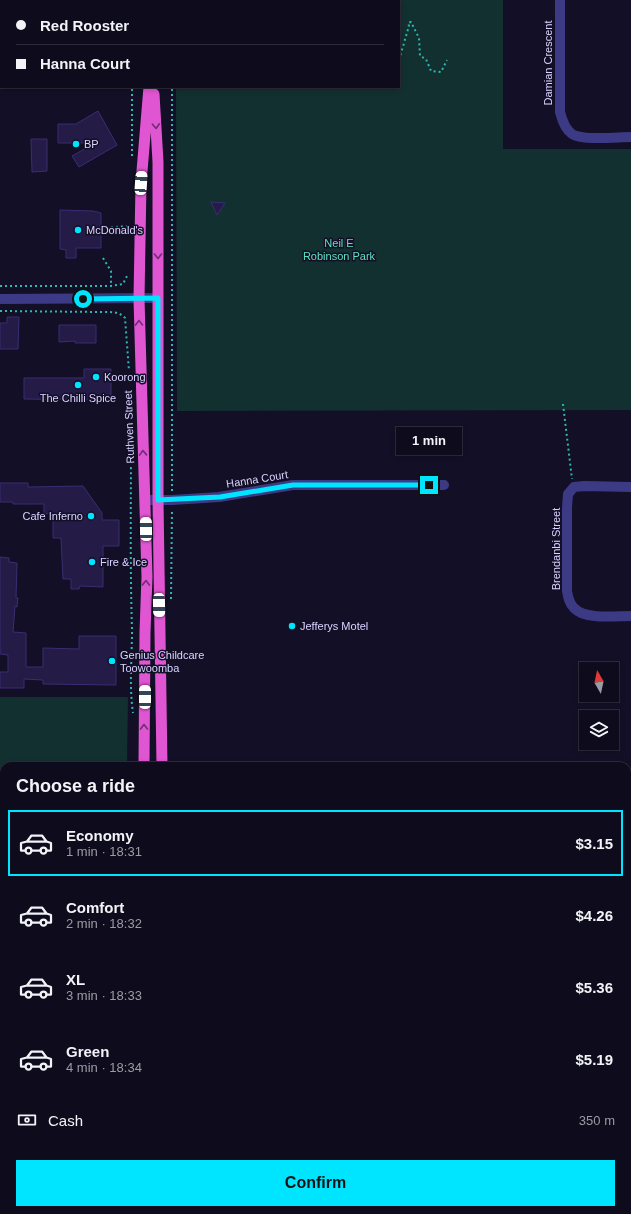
<!DOCTYPE html>
<meta charset="utf-8">
<style>
:root{--surface:#0e0b1c;--page:#171425;--text:#f1f3f6;--muted:#9b9ba3;--line:#2e2b3b;--accent:#00e5ff}
body{margin:0;font-family:Arial,sans-serif;background:var(--page);color:var(--text);height:100vh;display:flex;flex-direction:column;font-size:15px;white-space:nowrap}
*{box-sizing:border-box;margin:0}
p{font-size:13px;color:var(--muted)}
.icon{flex:none;width:22px;height:22px;fill:none;stroke:currentColor;stroke-width:2;stroke-linecap:round;stroke-linejoin:round}
.map{position:relative;flex:1;overflow:hidden}
.details{position:absolute;left:0px;top:762px;width:631px;height:452px;display:flex;flex-direction:column;background:var(--surface);border-radius:12px 12px 0 0;box-shadow:0 2px 6px #0003,0 0 0 1px var(--line)}
.details>*{flex:none}
.hud{position:absolute;left:0px;top:0px;width:400px;height:88px;box-shadow:0 2px 6px #0003,0 0 0 1px var(--line);display:grid;align-content:center;height:88px;padding:0 16px;background:var(--surface)}
.needle{width:26px;rotate:351deg}
.fabs{position:absolute;left:579px;top:662px;display:grid;gap:8px}
.fabs a{display:grid;place-items:center;width:40px;height:40px;border-radius:0px;background:var(--surface);box-shadow:0 2px 6px #0003,0 0 0 1px var(--line);font-size:20px}
.end{position:absolute;width:18px;height:18px;margin:-9px;border:5px solid #00e5ff;background:#111;box-shadow:0 0 0 2px #111}
.from{border-radius:50%}
.bubble{position:absolute;height:28px;border-radius:0px;background:var(--surface);box-shadow:0 2px 6px #0003,0 0 0 1px var(--line);font-size:13px;font-weight:700;line-height:28px;text-align:center}
.car{position:absolute;width:12px;height:24px;margin:-12px -6px;border-radius:5px;box-shadow:0 0 3px 1px #0007;background:linear-gradient(#fff 24%,#345 0 40%,#fff 0 76%,#345 0 86%,#fff 0)}
.hud b{display:flex;align-items:center;gap:14px;height:38px;font-size:15px}
.hud b+b{border-top:1px solid var(--line)}
.hud i{width:10px;height:10px;background:var(--text)}
ul{padding:0;list-style:none}
li{display:flex;align-items:center;gap:12px;height:66px;margin:0 8px 6px;padding:0 8px;border:2px solid transparent;border-radius:0px}
li div{flex:1}
li b{display:block;font-size:15px}
li em{font-style:normal;font-weight:700}
li.active{border-color:var(--accent)}
li>.icon{width:36px;height:36px;stroke-width:1.5}
h2{padding:0 16px;font-size:18px;line-height:48px}
.pay{display:flex;align-items:center;gap:10px;height:44px;padding:0 16px;font-size:15px}
.pay p{margin-inline-start:auto}
.action{display:flex;gap:8px;margin-top:auto;padding:8px 16px}
.action a{flex:1;height:46px;border-radius:0px;background:var(--accent);color:#111;font-size:16px;font-weight:700;line-height:46px;text-align:center}
.map>svg:first-child{display:block}
.green{fill:#12302f}
.building{fill:#241b47;stroke:#3b2d73}
.lines{fill:none;stroke-linecap:round;stroke-linejoin:round}
.path{stroke:#2fb8b0;stroke-width:2;stroke-dasharray:2 3;stroke-linecap:butt}
.service{stroke:#3d3a85;stroke-width:5}
.minor{stroke:#3d3a85;stroke-width:10}
.secondary{stroke:#6f6bff;stroke-width:10}
.trunk{stroke:#e055d1;stroke-width:11}
.oneway{stroke:#6f2e73}
.route{stroke:#00e5ff;stroke-width:5}
.poi-dot{fill:#00e5ff;stroke:#130f26;stroke-width:1.5}
.labels{text-anchor:middle;stroke-width:3;stroke-linejoin:round;paint-order:stroke}
.street-label{font-size:11px;fill:#d9d4ff;stroke:#130f26}
.poi-label{font-size:11px;fill:#d9d4ff;stroke:#130f26;text-anchor:start}
.park-label{font-size:11px;fill:#5fe0c0;stroke:#130f26}
</style>
<div class="map">
<svg width="631" height="1214" viewBox="0 0 631 1214">
<rect width="100%" height="100%" fill="#130f26"/>
<path class="green" d="M176 0H503V149H631V410L177 411 176 87H399V1H176Z
M0 697H128L127 766H4V890H0Z"/>
<path class="building" d="M98 111 117 145 79 167 72 156 95 143H58V124H76Z
M31 139H47V171L32 172Z
M211 202 225 203 217 215Z
M60 210 93 211 101 213V248H76V258H66V250L60 249Z
M7 317H19L18 349H0V323H7Z
M59 325H96V343H75V341L59 342Z
M84 369H111V400L24 399V378H84Z
M0 483H28V487L83 486 102 513V520H119V546H103V587L80 586 79 589H71V579H63L61 538H53V513L44 514V504H13V502H0Z
M0 557 9 558V562L17 563 16 598H18L17 607 15 606 13 632 26 633V667H43V648L79 649V636H116V685L43 684V680L24 679V688H0V672H8V655L0 654Z"/>
<g class="lines">
<path class="path" d="M132 0V1
M172 1V0
M399 60 409 26 408 23 411 22 419 38 420 56 426 59 431 71 441 72 447 60
M132 156V87
M101 228 129 226
M103 258 111 271V286
M0 286H111L123 284 128 274
M0 311 101 312C110 312 119 311 125 318L129 371
M563 404 572 479
M131 437C131 502 130 566 132 630 132 658 129 685 133 713
M172 491V87
M171 599 172 509
M627 893H631
M627 918H631
M0 921 4 922
M135 1210V1214"/>
<path class="service" d="M0 954 4 968"/>
<path class="minor" d="M560 0V112C562 120 565 129 572 134 582 141 617 137 631 137
M0 299 158 298
M631 487 584 486 574 487 568 494 567 508V591C568 597 569 603 574 608 585 620 615 616 631 616
M145 500H172L219 497 293 485H444"/>
<path class="secondary" d="M627 905H631
M0 909H4"/>
<path class="trunk" d="M152 1V0
M154 94 158 162V500L162 766
M144 766 145 632 147 577 139 299 141 183 149 87
M148 1210V1214
M166 1210V1214"/>
</g>
<defs><path id="oneway-chevron" d="M-2-3.5L2.5 0L-2 3.5" fill="none" stroke-width="1.6" stroke-linecap="round" stroke-linejoin="round"/></defs>
<g class="oneway">
<use href="#oneway-chevron" transform="translate(156 126) rotate(87)"/>
<use href="#oneway-chevron" transform="translate(158 256) rotate(90)"/>
<use href="#oneway-chevron" transform="translate(139 323) rotate(-91)"/>
<use href="#oneway-chevron" transform="translate(143 453) rotate(-92)"/>
<use href="#oneway-chevron" transform="translate(146 583) rotate(-88)"/>
<use href="#oneway-chevron" transform="translate(144 727) rotate(-90)"/>
</g>
<g class="lines">
<path class="route" d="M83 299 158 298V500L220 497 293 485H429"/>
</g>
<g class="poi-dot">
<circle cx="76" cy="144" r="4"/>
<circle cx="78" cy="230" r="4"/>
<circle cx="96" cy="377" r="4"/>
<circle cx="78" cy="385" r="4"/>
<circle cx="91" cy="516" r="4"/>
<circle cx="92" cy="562" r="4"/>
<circle cx="292" cy="626" r="4"/>
<circle cx="112" cy="661" r="4"/>
</g>
<g class="labels">
<g class="street-label">
<text transform="translate(548 63) rotate(-90)" y="4">Damian Crescent</text>
<text transform="translate(129 427) rotate(-92)" y="4">Ruthven Street</text>
<text transform="translate(257 479) rotate(-9)" y="4">Hanna Court</text>
<text transform="translate(556 549) rotate(-90)" y="4">Brendanbi Street</text>
</g>
<g class="poi-label">
<text x="84" y="148">BP</text>
<text x="86" y="234">McDonald's</text>
<text x="104" y="381">Koorong</text>
<text x="78" y="402" text-anchor="middle">The Chilli Spice</text>
<text x="83" y="520" text-anchor="end">Cafe Inferno</text>
<text x="100" y="566">Fire &amp; Ice</text>
<text x="300" y="630">Jefferys Motel</text>
<text x="120" y="659">Genius Childcare<tspan x="120" dy="13">Toowoomba</tspan></text>
</g>
<g class="park-label">
<text x="339" y="247">Neil E<tspan x="339" dy="13">Robinson Park</tspan></text>
</g>
</g>
</svg>
<div class="fabs">
<a><svg class="needle" viewBox="-14 -14 28 28"><path d="M0-13l5 13h-10z" fill="#e53935"/><path d="M0 13l5-13h-10z" fill="#9b9ba3"/></svg></a>
<a><svg class="icon" aria-label="layers" viewBox="0 0 24 24"><path d="M12 4l9 5-9 5-9-5zM3 14l9 5 9-5"/></svg></a>
</div>
<i class="end from" style="left:83px;top:299px"></i>
<i class="end" style="left:429px;top:485px"></i>
<div class="bubble" style="left:396px;top:427px;width:66px">1 min</div>
<i class="car" style="left:141px;top:183px;rotate:4deg"></i>
<i class="car" style="left:146px;top:529px;rotate:359deg"></i>
<i class="car" style="left:159px;top:605px;rotate:179deg"></i>
<i class="car" style="left:145px;top:697px;rotate:0deg"></i>
<div class="hud">
<b><i class="from"></i>Red Rooster</b>
<b><i></i>Hanna Court</b>
</div>
<section class="details">
<h2>Choose a ride</h2>
<ul>
<li class="active"><svg class="icon" aria-label="car" viewBox="0 0 24 24"><path d="M5 17H2v-5l4-1 3-4h7l3 4 3 1v5h-3M9 17h6M6 11h13"/><circle cx="7" cy="17" r="2"/><circle cx="17" cy="17" r="2"/></svg><div><b>Economy</b><p>1 min · 18:31</p></div><em>$3.15</em></li>
<li><svg class="icon" aria-label="car" viewBox="0 0 24 24"><path d="M5 17H2v-5l4-1 3-4h7l3 4 3 1v5h-3M9 17h6M6 11h13"/><circle cx="7" cy="17" r="2"/><circle cx="17" cy="17" r="2"/></svg><div><b>Comfort</b><p>2 min · 18:32</p></div><em>$4.26</em></li>
<li><svg class="icon" aria-label="car" viewBox="0 0 24 24"><path d="M5 17H2v-5l4-1 3-4h7l3 4 3 1v5h-3M9 17h6M6 11h13"/><circle cx="7" cy="17" r="2"/><circle cx="17" cy="17" r="2"/></svg><div><b>XL</b><p>3 min · 18:33</p></div><em>$5.36</em></li>
<li><svg class="icon" aria-label="car" viewBox="0 0 24 24"><path d="M5 17H2v-5l4-1 3-4h7l3 4 3 1v5h-3M9 17h6M6 11h13"/><circle cx="7" cy="17" r="2"/><circle cx="17" cy="17" r="2"/></svg><div><b>Green</b><p>4 min · 18:34</p></div><em>$5.19</em></li>
</ul>
<div class="pay"><svg class="icon" aria-label="cash" viewBox="0 0 24 24"><path d="M3 7h18v10H3z"/><circle cx="12" cy="12" r="2"/></svg>Cash<p>350 m</p></div>
<div class="action"><a>Confirm</a></div>
</section>
</div>
